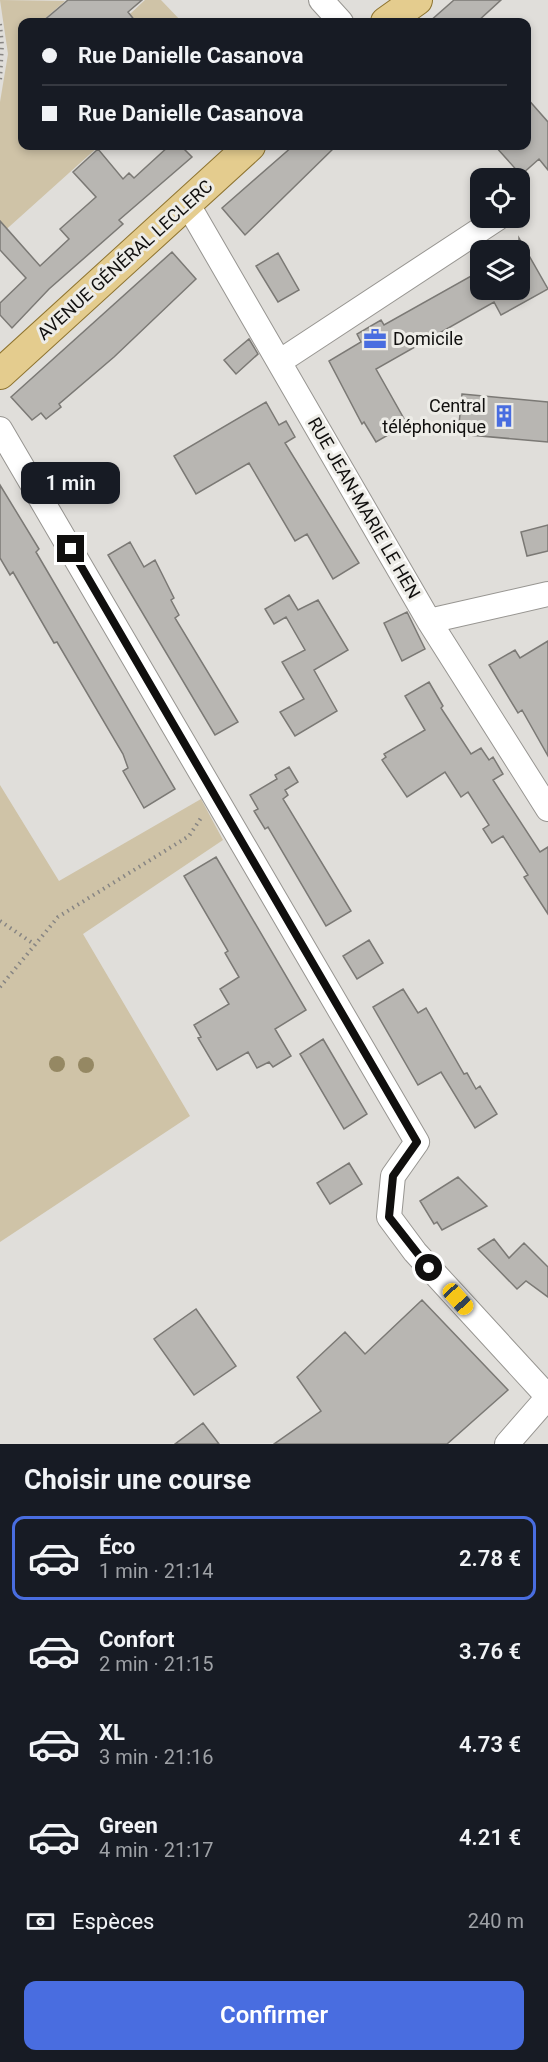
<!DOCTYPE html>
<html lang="fr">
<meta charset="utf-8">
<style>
:root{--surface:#171b24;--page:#242831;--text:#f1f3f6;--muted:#9ea1a6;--line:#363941;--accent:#496de0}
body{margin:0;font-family:Roboto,sans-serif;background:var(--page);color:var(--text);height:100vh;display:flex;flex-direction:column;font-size:22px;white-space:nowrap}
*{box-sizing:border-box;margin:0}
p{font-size:20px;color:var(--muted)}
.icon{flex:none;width:33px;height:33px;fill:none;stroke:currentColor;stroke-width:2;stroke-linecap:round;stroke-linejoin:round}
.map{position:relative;height:1444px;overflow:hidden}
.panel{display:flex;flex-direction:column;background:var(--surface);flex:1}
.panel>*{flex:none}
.banner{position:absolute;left:18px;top:18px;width:513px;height:132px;border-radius:12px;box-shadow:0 3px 9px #0003;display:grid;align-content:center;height:132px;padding:0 24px;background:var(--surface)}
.buttons{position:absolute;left:470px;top:168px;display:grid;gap:12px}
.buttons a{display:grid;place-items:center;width:60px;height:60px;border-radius:12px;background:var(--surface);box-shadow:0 3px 9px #0003;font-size:30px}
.end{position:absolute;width:27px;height:27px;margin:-14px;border:8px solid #100f0e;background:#fff;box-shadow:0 0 0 3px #fff}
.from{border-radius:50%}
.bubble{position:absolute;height:42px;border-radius:12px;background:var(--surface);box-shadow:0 3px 9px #0003;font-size:20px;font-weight:600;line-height:42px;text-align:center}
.car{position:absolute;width:18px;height:36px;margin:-18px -9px;border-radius:8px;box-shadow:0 0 4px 2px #0007;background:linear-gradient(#f5c518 24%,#345 0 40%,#f5c518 0 76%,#345 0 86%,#f5c518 0)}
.banner b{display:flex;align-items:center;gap:21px;height:57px;font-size:22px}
.banner b+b{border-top:2px solid var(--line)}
.banner i{width:15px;height:15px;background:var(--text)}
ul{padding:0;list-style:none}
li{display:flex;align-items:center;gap:18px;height:84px;margin:0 12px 9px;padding:0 12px;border:3px solid transparent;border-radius:12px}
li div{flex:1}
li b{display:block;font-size:22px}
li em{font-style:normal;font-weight:600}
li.selected{border-color:var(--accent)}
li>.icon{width:54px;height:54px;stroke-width:1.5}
h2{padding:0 24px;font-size:27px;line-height:72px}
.pay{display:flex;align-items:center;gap:15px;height:66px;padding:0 24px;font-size:22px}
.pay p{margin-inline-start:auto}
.primary-button{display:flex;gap:12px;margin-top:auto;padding:12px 24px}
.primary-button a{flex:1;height:69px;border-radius:12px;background:var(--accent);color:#fff;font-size:24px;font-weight:600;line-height:69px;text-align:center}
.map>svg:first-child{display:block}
.green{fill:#cfc3a7}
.building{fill:#b8b6b2;stroke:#7b7975;stroke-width:1.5}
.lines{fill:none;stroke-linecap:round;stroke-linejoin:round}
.minor-casing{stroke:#979591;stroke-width:26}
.major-casing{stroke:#8e7430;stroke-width:32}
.path{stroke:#878583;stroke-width:4;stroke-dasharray:1.5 4.5;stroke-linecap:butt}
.minor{stroke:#fff;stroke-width:24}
.major{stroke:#e4cc8e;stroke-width:30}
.tree{fill:#958863}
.route{stroke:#100f0e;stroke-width:8}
.labels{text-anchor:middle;stroke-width:6;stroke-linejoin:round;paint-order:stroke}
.street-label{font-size:18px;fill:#100f0e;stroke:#edece7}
.poi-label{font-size:18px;fill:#100f0e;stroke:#edece7;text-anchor:start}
</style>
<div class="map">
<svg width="548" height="1444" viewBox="0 0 548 1444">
<rect width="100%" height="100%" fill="#e0deda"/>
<path class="green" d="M0 0 65 1 41 22H22V146H99L0 235V102L8 54Z
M145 0H161L182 22H136L130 14Z
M0 785 59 881 201 799 223 840 83 934 190 1116 0 1242Z"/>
<path class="building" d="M68 0H142L128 12 136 22H42Z
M454 0H501L477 22H429Z
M526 97 548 122V170L539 159 521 175 495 146H526Z
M169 146H181L192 157 119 220 123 224 49 289 12 328 0 315V303L26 278 0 250V221L40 266 69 239 60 229 96 197 73 172 98 149 123 179 129 173 134 178Z
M293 146H336L245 235 222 208Z
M519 238 548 289 501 315 494 302 376 369 407 424 376 442 364 422 362 424 329 361 361 342 357 334 381 320 384 325 480 271V290H519Z
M172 252 196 279 114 357 59 404 61 407 46 419 41 413 32 420 11 397Z
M278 253 299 290 278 302 256 266Z
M249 339 258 354 236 374 224 360Z
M462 394 548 402V442L458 434Z
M266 402 279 425 286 421 295 437 285 443 359 563 333 579 307 534 295 541 249 463 196 494 174 456Z
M0 485 39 549 36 552 175 789 144 808 123 771 128 768 123 754 57 642 54 643 13 572 10 575 0 558Z
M548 525V551L527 556 521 532Z
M130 542 144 567 155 560 174 598 171 600 179 615 175 618 238 722 215 735 108 555Z
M289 595 298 610 318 600 348 650 314 670 337 711 295 736 280 712 304 699 282 662 305 650 286 617 274 624 265 609Z
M407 612 425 649 402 661 384 623Z
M548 641V756L522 710 518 713 489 665 515 650 520 658Z
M429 682 443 706 441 708 471 754 481 748 489 760 493 757 503 774 493 780 540 852 548 847V914L524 877 528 875 503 836 492 843 483 829 489 825 468 792 461 797 445 772 407 797 382 760 386 757 384 754 425 730 405 696Z
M289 767 298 782 285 790 288 795 283 799 351 911 326 926 268 827 265 829 254 811 258 809 250 795 277 779 275 775Z
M216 857 306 1010 275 1029 291 1056 273 1067 269 1062 257 1068 248 1052 217 1070 198 1038 201 1037 194 1025 229 1004 220 989 239 977 225 953 228 951 184 876Z
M369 940 383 963 357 979 343 956Z
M403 989 418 1013 426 1008 464 1074 467 1073 476 1089 480 1086 497 1114 475 1128 441 1072 418 1085 373 1007Z
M323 1039 367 1114 344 1129 300 1054Z
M349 1163 362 1184 330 1204 317 1183Z
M458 1177 487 1206 442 1230 437 1222 434 1224 420 1201Z
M494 1239 509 1258 524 1243 548 1267V1297L526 1281 517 1289 478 1249Z
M422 1300 508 1390 447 1444H274L321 1411 297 1377 345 1332 365 1354Z
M196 1309 236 1366 194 1395 154 1339Z
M203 1423 219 1444H175Z"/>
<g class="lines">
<g class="minor-casing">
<path id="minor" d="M321 0 341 22
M187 203 429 621 548 809
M279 362 498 218
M0 429 417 1142 393 1176 389 1217 415 1252 548 1397
M429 621 548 594
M507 1444 548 1397"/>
</g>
<g class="major-casing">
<path id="major" d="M386 22 417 0
M0 374 250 146"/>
</g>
<path class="path" d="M0 24 2 45 0 81
M0 921 34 944
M0 987 58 917 189 836 201 818"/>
<use href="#minor" class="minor"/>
<use href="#major" class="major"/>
</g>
<g class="tree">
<circle cx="57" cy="1064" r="8"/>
<circle cx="86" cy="1065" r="8"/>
</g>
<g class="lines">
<path class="route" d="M71 549 417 1142 393 1176 389 1217 429 1268"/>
</g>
<defs>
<g id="office-bare" transform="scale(1.8)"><path d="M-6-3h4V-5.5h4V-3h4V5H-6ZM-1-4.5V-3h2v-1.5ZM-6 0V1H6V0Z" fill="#496de0" stroke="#edece7" stroke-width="2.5" paint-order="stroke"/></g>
<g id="building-bare" transform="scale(1.8)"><path d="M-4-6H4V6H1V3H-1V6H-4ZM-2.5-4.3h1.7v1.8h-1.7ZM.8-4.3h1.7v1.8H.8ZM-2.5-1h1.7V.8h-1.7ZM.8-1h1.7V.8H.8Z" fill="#496de0" stroke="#edece7" stroke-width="2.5" paint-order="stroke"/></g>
</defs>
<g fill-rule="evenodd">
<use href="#office-bare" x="375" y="339"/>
<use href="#building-bare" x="504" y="416"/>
</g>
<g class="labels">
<g class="street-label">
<text transform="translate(125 260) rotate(-42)" y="6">AVENUE GÉNÉRAL LECLERC</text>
<text transform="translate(364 508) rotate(60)" y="6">RUE JEAN-MARIE LE HEN</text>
</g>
<g class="poi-label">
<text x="393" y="345">Domicile</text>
<text x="486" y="412" text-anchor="end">Central<tspan x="486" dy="21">téléphonique</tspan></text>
</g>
</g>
</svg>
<div class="buttons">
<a><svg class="icon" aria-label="locate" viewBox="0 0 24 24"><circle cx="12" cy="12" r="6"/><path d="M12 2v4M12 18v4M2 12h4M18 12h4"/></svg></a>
<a><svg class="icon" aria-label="layers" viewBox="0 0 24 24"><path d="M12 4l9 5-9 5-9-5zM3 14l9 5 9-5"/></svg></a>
</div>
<i class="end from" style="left:429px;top:1268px"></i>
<i class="end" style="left:71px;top:549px"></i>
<div class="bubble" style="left:21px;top:462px;width:99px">1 min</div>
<i class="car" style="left:458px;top:1299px;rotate:138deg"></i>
<div class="banner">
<b><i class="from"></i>Rue Danielle Casanova</b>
<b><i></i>Rue Danielle Casanova</b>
</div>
</div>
<section class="panel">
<h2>Choisir une course</h2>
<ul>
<li class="selected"><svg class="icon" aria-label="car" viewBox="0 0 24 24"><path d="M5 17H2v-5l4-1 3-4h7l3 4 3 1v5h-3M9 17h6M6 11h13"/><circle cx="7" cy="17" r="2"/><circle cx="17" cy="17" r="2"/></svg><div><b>Éco</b><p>1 min · 21:14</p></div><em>2.78 €</em></li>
<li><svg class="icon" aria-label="car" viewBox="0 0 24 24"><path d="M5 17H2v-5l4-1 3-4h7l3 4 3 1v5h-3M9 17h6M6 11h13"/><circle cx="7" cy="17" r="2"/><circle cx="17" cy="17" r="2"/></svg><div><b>Confort</b><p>2 min · 21:15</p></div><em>3.76 €</em></li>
<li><svg class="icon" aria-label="car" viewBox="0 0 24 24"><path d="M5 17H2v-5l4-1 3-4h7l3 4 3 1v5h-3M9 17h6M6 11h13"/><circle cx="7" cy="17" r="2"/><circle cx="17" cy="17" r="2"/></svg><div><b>XL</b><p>3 min · 21:16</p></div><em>4.73 €</em></li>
<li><svg class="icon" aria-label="car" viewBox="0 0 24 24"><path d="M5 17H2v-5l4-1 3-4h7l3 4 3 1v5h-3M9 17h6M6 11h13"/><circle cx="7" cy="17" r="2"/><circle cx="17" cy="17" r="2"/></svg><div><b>Green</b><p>4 min · 21:17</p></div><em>4.21 €</em></li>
</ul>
<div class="pay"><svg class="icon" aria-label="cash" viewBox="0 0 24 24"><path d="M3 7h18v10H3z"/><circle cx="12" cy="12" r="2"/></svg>Espèces<p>240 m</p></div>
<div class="primary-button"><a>Confirmer</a></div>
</section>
